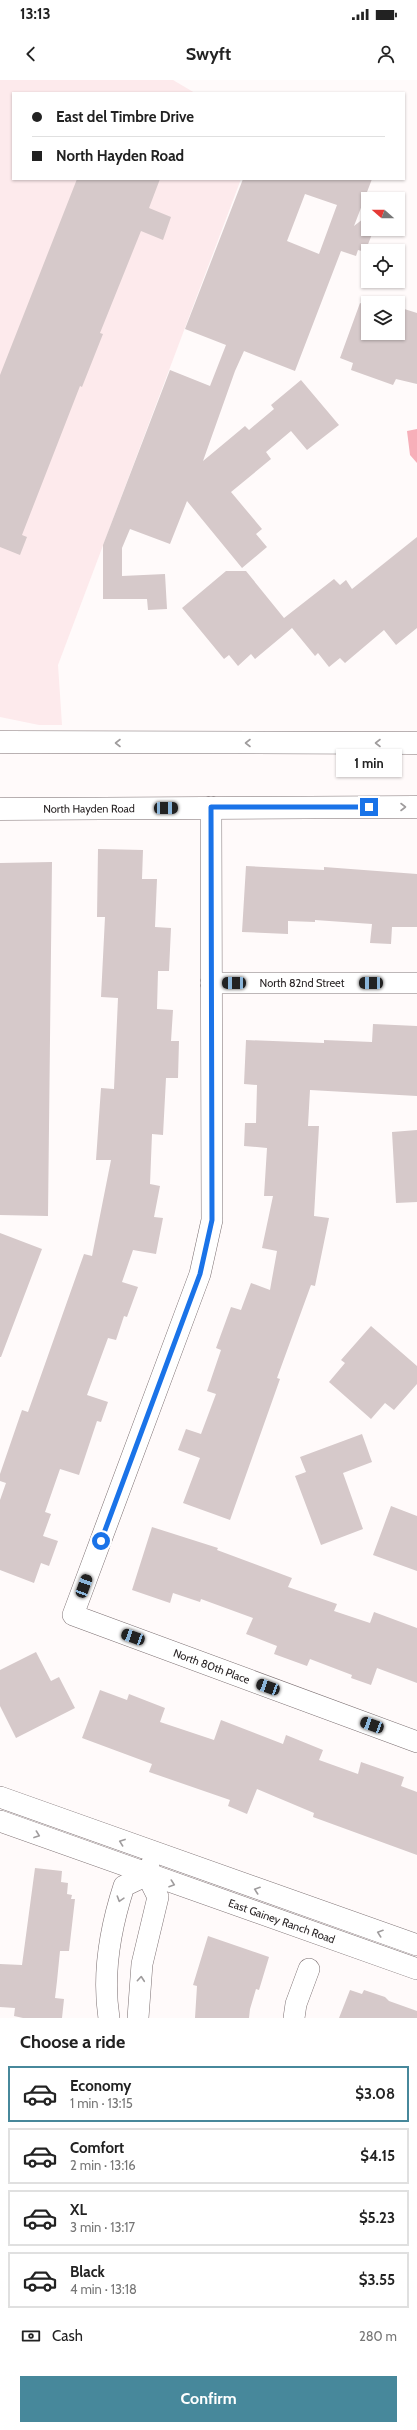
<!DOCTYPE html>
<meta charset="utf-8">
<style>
:root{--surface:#fff;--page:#f2f2f2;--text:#222;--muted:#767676;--line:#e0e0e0;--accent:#47889b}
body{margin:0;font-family:Cabin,sans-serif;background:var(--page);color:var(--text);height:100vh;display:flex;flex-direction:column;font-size:15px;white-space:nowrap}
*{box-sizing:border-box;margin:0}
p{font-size:13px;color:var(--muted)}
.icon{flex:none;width:22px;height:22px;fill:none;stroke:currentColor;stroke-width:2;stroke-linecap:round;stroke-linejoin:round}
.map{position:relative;height:1938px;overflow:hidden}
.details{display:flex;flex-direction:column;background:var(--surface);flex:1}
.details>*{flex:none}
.banner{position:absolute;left:12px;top:12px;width:393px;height:88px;border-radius:0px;box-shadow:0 1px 3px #0004;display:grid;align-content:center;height:88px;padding:0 20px;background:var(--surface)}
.needle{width:26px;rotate:290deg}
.tools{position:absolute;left:361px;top:112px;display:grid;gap:8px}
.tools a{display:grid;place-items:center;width:44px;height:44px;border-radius:0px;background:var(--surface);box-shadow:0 1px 3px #0004;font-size:20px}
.end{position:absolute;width:18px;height:18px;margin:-9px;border:5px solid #1a73e8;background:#fff;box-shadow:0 0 0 2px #fff}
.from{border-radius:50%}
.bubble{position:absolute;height:28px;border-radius:0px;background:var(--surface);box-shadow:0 1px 3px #0004;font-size:13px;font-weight:700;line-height:28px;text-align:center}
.car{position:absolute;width:12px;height:24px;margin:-12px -6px;border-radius:5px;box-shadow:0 0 3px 1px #0007;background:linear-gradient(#222 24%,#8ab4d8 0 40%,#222 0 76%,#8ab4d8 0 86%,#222 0)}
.banner b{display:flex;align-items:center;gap:14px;height:38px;font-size:15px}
.banner b+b{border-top:1px solid var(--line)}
.banner i{width:10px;height:10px;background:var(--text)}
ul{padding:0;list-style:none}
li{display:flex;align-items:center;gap:12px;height:56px;margin:0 8px 6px;padding:0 12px;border:2px solid var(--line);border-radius:0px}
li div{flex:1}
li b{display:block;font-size:15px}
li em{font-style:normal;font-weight:700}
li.on{border-color:var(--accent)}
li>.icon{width:36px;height:36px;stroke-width:1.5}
h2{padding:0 20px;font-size:18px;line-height:48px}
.pay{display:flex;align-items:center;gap:10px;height:44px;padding:0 20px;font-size:15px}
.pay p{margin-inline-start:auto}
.action{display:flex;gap:8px;margin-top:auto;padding:8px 20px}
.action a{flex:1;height:46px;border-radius:0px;background:var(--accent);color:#fff;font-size:16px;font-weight:700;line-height:46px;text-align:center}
.status{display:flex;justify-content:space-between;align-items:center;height:28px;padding:0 20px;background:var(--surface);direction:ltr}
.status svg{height:11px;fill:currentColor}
header{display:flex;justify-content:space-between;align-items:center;height:52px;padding:0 20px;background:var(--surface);font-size:18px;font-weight:700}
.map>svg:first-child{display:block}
.built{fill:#fdeaec}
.water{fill:#f7afb9}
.building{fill:#d6c9ca;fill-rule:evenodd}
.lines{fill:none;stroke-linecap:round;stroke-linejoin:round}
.minor-casing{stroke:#7b6f71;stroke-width:22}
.major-casing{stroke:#7b6f71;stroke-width:23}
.minor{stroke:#fff;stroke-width:21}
.major{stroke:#fff;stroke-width:22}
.oneway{stroke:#9f9c9d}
.route{stroke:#1a73e8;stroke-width:5}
.labels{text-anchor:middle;stroke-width:3.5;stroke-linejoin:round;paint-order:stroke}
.street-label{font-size:11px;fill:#292425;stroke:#fffafa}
</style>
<div class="status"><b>13:13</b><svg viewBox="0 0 49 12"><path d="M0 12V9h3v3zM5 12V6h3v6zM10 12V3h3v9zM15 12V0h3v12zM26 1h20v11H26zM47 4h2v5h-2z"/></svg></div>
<header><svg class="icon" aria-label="back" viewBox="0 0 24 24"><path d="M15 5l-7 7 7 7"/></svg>Swyft<svg class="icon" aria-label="person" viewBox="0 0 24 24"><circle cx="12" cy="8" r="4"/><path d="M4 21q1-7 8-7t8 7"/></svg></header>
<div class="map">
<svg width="417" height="1938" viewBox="0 0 417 1938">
<rect width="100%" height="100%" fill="#fffafa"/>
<path class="built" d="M0 0H173L195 13H13V99H241L58 585 62 645H39L0 637Z"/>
<path class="water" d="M417 349V383L410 375 407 351Z"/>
<path class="building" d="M77 99H160L149 128 171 137 163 160 141 151 100 253 103 254 82 307 80 306 22 455 27 457 20 475 0 467V295Z
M243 99H372L354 146 368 135V149H374L365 172 358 170 356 176 341 171 295 291 244 271 235 291 203 381 245 346 249 350 274 329 271 325 301 300 339 345 307 370 291 351 266 372 271 379 231 412 262 449 256 454 267 467 242 488 187 421 170 464 130 449 122 468V496L165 494 167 529 148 530 147 519H103V465L170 290 210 306 226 265 185 249ZM305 114 337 125 319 174 287 161Z
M360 223 368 226V253H398V227L417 233V304L396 299 393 305 351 290 353 283 340 278Z
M417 457V548L396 565 384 550 345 583 340 578 329 587 318 573 315 576 292 548 255 579 251 574 238 586 229 575 224 579 182 528 226 491H246L284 538 334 499 340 505 346 500 352 509Z
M98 769 143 770 142 799H157L155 847 171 848 169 891H158L157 929 173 930 171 961H179L178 998H166L163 1055 152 1054 150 1104 160 1106 154 1137 163 1138 156 1174 133 1170 122 1202 138 1207 127 1237 124 1236 116 1260 108 1258 87 1315 108 1322 101 1342 97 1341 79 1395 60 1389 45 1432 51 1434 43 1456 58 1461 49 1486 41 1483 34 1503 0 1490V1420L6 1403 0 1401V1394L22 1330 28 1332 84 1174 92 1176 111 1080H96L101 1008 114 1009 118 918 101 917 105 837H97Z
M52 782 48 1136 0 1135V783Z
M246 786 324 790V787L417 794V847H392L391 864 370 863 372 844 315 840V842L288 841V854L242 852Z
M373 944 417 946V1016L310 1010 308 1046H319L314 1136 329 1138 315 1206 311 1205 277 1298 280 1299 230 1440 183 1423 200 1378 178 1370 186 1349 201 1354 216 1314 207 1311 221 1270 216 1268 231 1227 241 1230 251 1203 270 1210 277 1171 262 1168 273 1116H264L267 1068 244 1066 245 1043H256L257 1005 244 1004 246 960 324 963V960L372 962Z
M417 1050V1122L396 1123 392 1052Z
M0 1153 42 1169 1 1277H0Z
M371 1246 417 1286V1304L394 1330 385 1323 371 1339 329 1302 345 1283 341 1280Z
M362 1354 372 1382 343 1393 363 1449 321 1465 295 1396 306 1392 300 1377Z
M391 1426 417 1436V1491L373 1475Z
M152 1447 218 1468 217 1470 292 1498 288 1507 337 1524 334 1531 370 1543 374 1532 417 1548V1603L377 1588 371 1605 351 1598 352 1595 310 1579 307 1586 274 1574 277 1566 246 1554 253 1538 201 1519 200 1522 173 1513 170 1523 132 1510Z
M36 1572 51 1601 59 1597 75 1628 16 1658 0 1626V1590Z
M100 1610 127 1620 129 1614 165 1628 160 1642 214 1660 221 1640 283 1664 286 1655 323 1670 319 1680 358 1694 361 1682 404 1697 401 1706 417 1712V1775L313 1737 314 1733 257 1709 247 1734 228 1726 230 1720 149 1692 152 1684 82 1658Z
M35 1788 62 1791 61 1802 68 1803 67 1814 72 1815 71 1819H75L69 1871H60L57 1901 55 1918 64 1919 62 1938H23L14 1936 15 1928 0 1927V1884L22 1885Z
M208 1856 269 1877 259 1910 256 1909 250 1929 249 1938H195L197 1906 193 1905Z
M350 1910 362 1914 364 1910 385 1917 389 1921 417 1931V1938H339Z"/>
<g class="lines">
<g class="minor-casing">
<g id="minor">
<path id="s1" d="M211 727 212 1140 200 1194 73 1535 417 1662"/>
<path id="s2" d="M211 903H417"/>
<path d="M0 1717 417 1865"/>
<path id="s3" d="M0 1741 417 1889"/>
<path d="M109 1938C102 1893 110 1849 124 1806L147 1795 149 1787"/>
<path d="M138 1938 142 1884 158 1817 147 1795"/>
<path d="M294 1938 296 1924 309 1889"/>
</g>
</g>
<g class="major-casing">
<g id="major">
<path d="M0 662 417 663"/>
<path id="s4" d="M0 729 417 727"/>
</g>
</g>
<use href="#minor" class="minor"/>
<use href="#major" class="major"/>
</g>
<defs><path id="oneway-chevron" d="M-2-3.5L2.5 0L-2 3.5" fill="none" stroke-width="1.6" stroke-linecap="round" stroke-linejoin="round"/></defs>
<g class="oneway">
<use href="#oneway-chevron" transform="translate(118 663) rotate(-180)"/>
<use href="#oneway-chevron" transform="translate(248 663) rotate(-180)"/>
<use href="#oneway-chevron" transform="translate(378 663) rotate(-180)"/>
<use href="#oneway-chevron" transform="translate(403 727)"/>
<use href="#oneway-chevron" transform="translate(37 1755) rotate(20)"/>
<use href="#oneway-chevron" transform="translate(122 1762) rotate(-160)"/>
<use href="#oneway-chevron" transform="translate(172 1804) rotate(19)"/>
<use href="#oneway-chevron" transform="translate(257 1810) rotate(-161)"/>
<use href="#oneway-chevron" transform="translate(120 1819) rotate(107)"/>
<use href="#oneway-chevron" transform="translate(380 1853) rotate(-161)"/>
<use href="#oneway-chevron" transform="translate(141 1899) rotate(-85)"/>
</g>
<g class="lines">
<path class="route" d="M101 1461 200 1194 212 1140 211 727H369"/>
</g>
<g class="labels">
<g class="street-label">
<text dy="4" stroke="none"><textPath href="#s4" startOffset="89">North Hayden Road</textPath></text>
<text dy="4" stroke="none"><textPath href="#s2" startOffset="91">North 82nd Street</textPath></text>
<text dy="4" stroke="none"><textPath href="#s1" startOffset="980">North 80th Place</textPath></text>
<text dy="4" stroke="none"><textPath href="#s3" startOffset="299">East Gainey Ranch Road</textPath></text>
</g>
</g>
</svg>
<div class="tools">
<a><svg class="needle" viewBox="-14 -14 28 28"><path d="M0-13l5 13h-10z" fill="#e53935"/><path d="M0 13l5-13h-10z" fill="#767676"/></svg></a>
<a><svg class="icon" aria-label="locate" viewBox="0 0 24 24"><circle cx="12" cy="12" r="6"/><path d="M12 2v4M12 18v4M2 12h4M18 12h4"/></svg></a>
<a><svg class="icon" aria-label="layers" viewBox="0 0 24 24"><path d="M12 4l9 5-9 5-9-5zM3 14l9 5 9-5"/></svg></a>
</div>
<i class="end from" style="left:101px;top:1461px"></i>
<i class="end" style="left:369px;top:727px"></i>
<div class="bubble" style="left:336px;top:669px;width:66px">1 min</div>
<i class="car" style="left:166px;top:728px;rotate:89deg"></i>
<i class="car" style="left:234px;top:903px;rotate:270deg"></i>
<i class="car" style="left:371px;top:903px;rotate:270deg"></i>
<i class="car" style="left:84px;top:1506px;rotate:20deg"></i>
<i class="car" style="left:133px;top:1557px;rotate:290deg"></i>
<i class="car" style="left:268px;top:1607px;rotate:290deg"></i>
<i class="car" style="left:372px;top:1645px;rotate:290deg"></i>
<div class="banner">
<b><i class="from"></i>East del Timbre Drive</b>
<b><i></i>North Hayden Road</b>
</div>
</div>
<section class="details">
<h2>Choose a ride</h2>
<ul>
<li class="on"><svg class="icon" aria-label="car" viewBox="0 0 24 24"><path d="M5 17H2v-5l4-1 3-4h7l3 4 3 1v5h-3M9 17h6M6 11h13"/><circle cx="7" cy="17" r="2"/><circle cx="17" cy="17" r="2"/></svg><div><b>Economy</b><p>1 min · 13:15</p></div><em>$3.08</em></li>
<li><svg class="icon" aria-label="car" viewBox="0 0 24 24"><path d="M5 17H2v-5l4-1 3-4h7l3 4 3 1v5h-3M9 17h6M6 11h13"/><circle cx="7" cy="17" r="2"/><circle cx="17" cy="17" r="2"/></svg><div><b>Comfort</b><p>2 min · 13:16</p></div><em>$4.15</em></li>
<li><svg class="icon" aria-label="car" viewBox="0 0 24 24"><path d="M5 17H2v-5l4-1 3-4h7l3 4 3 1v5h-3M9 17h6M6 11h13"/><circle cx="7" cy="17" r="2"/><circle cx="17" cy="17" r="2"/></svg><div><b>XL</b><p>3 min · 13:17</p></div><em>$5.23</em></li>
<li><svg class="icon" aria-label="car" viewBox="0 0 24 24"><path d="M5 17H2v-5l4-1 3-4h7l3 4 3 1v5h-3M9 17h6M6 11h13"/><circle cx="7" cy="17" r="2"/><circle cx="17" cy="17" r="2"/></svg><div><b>Black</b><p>4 min · 13:18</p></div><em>$3.55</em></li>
</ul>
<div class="pay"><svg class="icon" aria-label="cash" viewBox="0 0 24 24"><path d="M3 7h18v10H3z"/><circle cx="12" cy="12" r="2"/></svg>Cash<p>280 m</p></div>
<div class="action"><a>Confirm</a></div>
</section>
